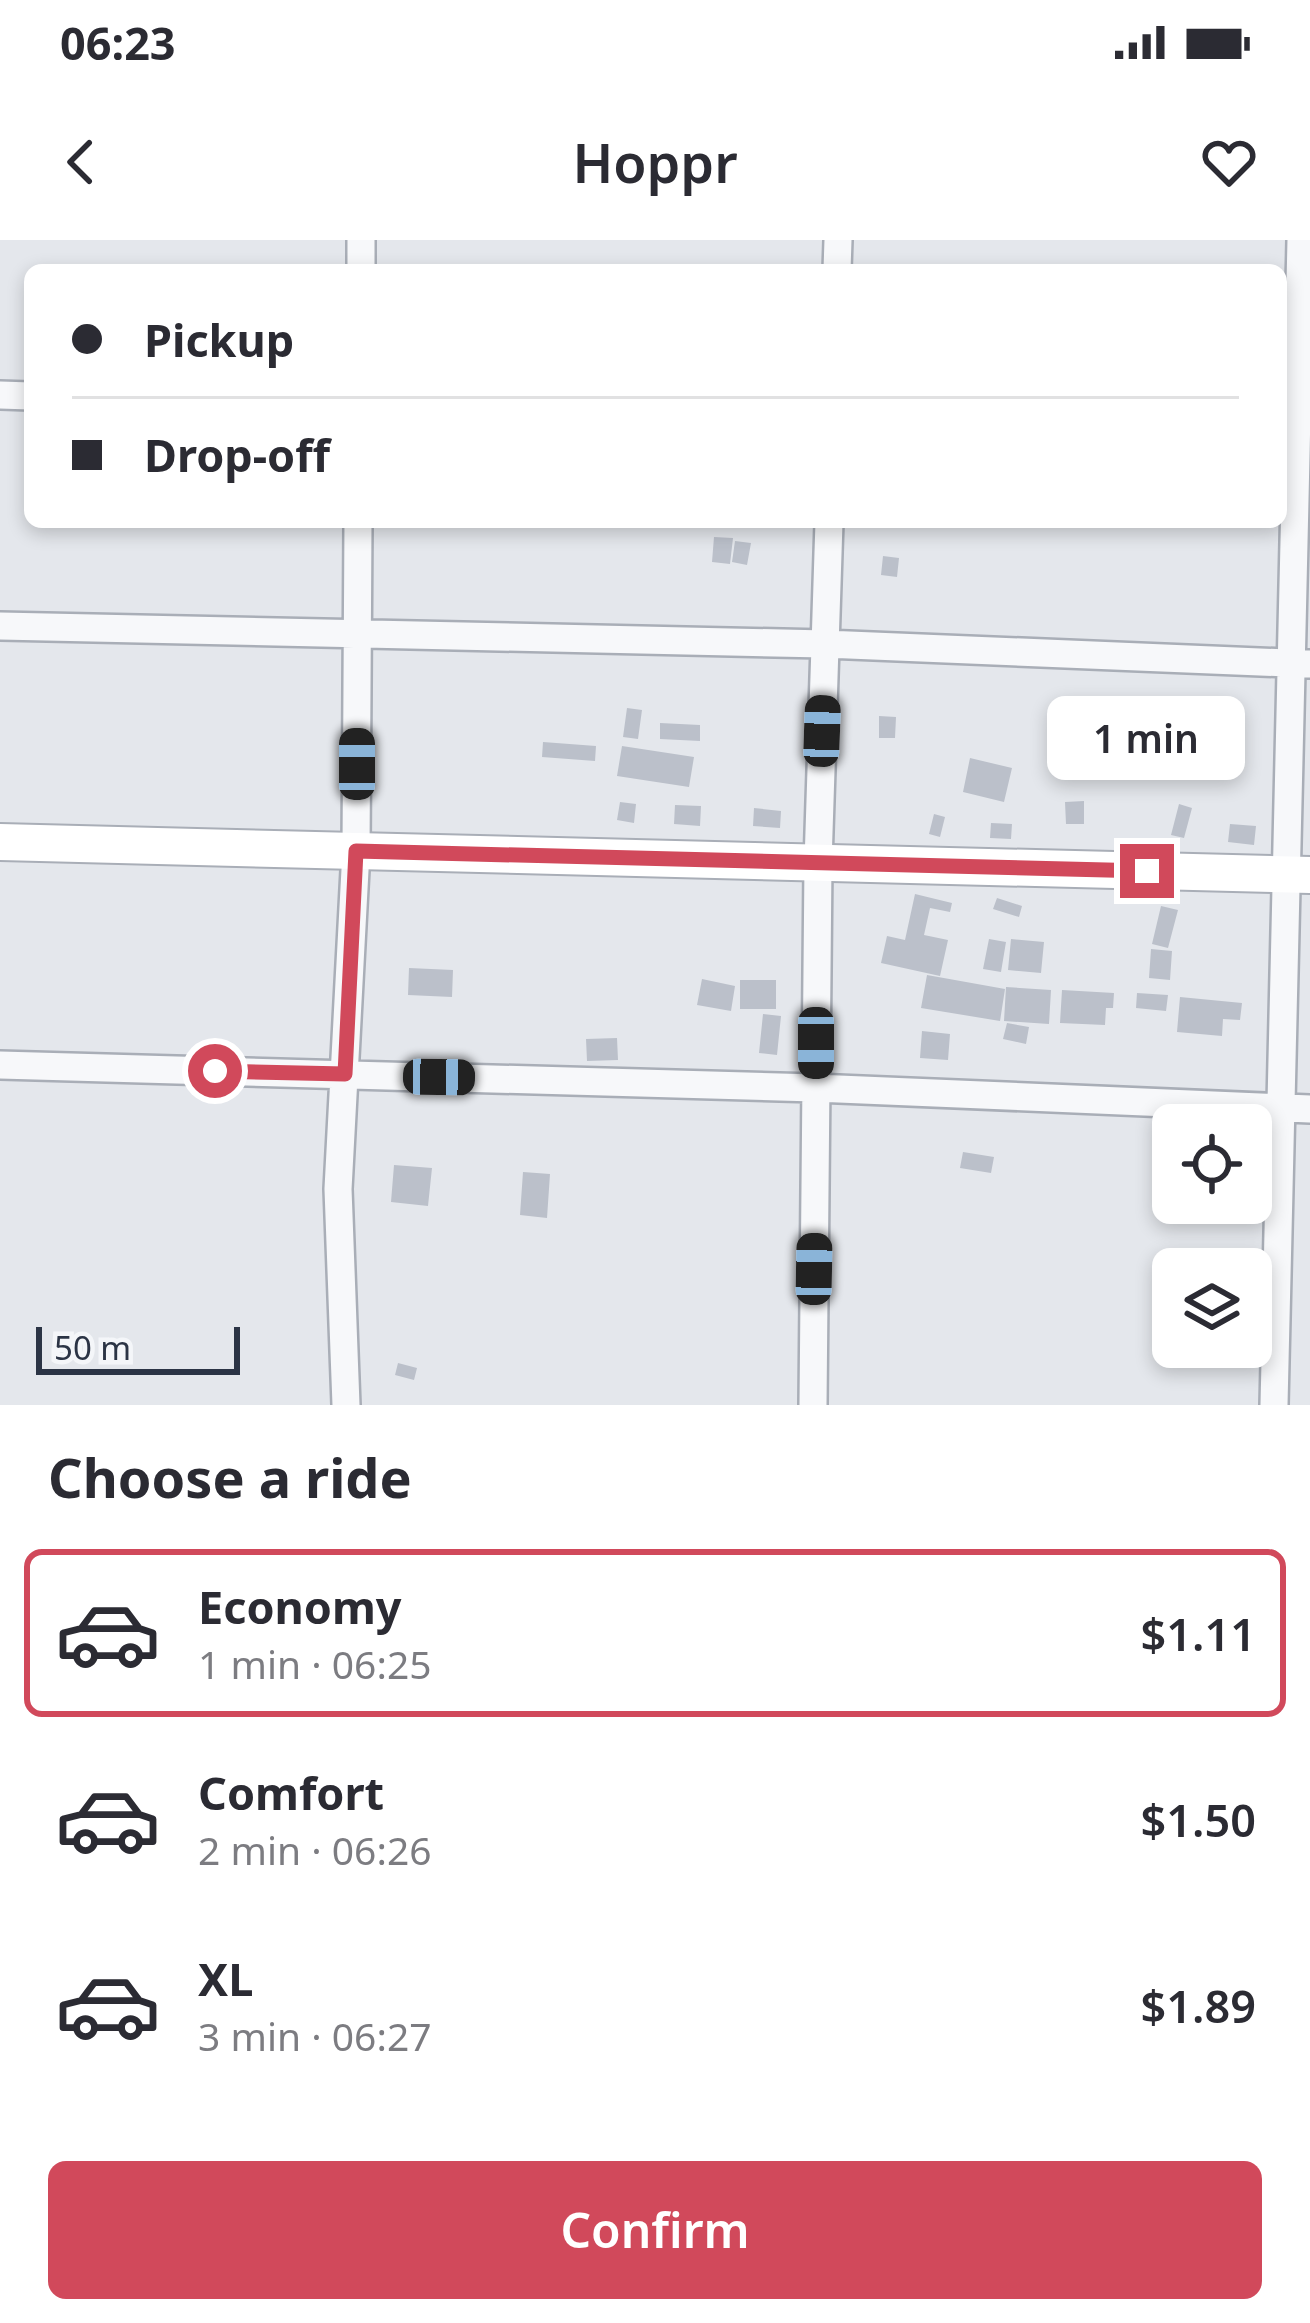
<!DOCTYPE html>
<meta charset="utf-8">
<style>
:root{--surface:#fff;--page:#f2f2f3;--text:#2b2b33;--muted:#7c7c81;--line:#e1e1e2;--accent:#d1495b}
body{margin:0;font-family:"Noto Sans",sans-serif;background:var(--page);color:var(--text);height:100vh;display:flex;flex-direction:column;font-size:45px;white-space:nowrap}
*{box-sizing:border-box;margin:0}
p{font-size:39px;color:var(--muted)}
.icon{flex:none;width:66px;height:66px;fill:none;stroke:currentColor;stroke-width:2;stroke-linecap:round;stroke-linejoin:round}
.map{position:relative;height:1165px;overflow:hidden}
.side{display:flex;flex-direction:column;background:var(--surface);flex:1}
.side>*{flex:none}
.top-card{position:absolute;left:24px;top:24px;width:1263px;height:264px;border-radius:18px;box-shadow:0 6px 18px #0003;display:grid;align-content:center;height:264px;padding:0 48px;background:var(--surface)}
.buttons{position:absolute;left:1152px;top:864px;display:grid;gap:24px}
.buttons a{display:grid;place-items:center;width:120px;height:120px;border-radius:18px;background:var(--surface);box-shadow:0 6px 18px #0003;font-size:60px}
.scale{position:absolute;left:36px;bottom:30px;width:204px;box-sizing:border-box;padding-left:12px;border:6px solid #2b3445;border-top:0;font-size:33px;line-height:42px;white-space:nowrap;color:#2b3445;-webkit-text-stroke:9px #f4f6f9;paint-order:stroke}
.end{position:absolute;width:54px;height:54px;margin:-27px;border:15px solid #d1495b;background:#fff;box-shadow:0 0 0 6px #fff}
.from{border-radius:50%}
.bubble{position:absolute;height:84px;border-radius:18px;background:var(--surface);box-shadow:0 6px 18px #0003;font-size:39px;font-weight:600;line-height:84px;text-align:center}
.car{position:absolute;width:36px;height:72px;margin:-36px -18px;border-radius:15px;box-shadow:0 0 9px 3px #0007;background:linear-gradient(#222 24%,#8ab4d8 0 40%,#222 0 76%,#8ab4d8 0 86%,#222 0)}
.top-card b{display:flex;align-items:center;gap:42px;height:114px;font-size:45px}
.top-card b+b{border-top:3px solid var(--line)}
.top-card i{width:30px;height:30px;background:var(--text)}
ul{padding:0;list-style:none}
li{display:flex;align-items:center;gap:36px;height:168px;margin:0 24px 18px;padding:0 24px;border:6px solid transparent;border-radius:18px}
li div{flex:1}
li b{display:block;font-size:45px}
li em{font-style:normal;font-weight:600}
li.selected{border-color:var(--accent)}
li>.icon{width:108px;height:108px;stroke-width:1.5}
h2{padding:0 48px;font-size:54px;line-height:144px}
.primary-button{display:flex;gap:24px;margin-top:auto;padding:24px 48px}
.primary-button a{flex:1;height:138px;border-radius:18px;background:var(--accent);color:#fff;font-size:48px;font-weight:600;line-height:138px;text-align:center}
.status{display:flex;justify-content:space-between;align-items:center;height:84px;padding:0 60px;background:var(--surface);direction:ltr}
.status svg{height:33px;fill:currentColor}
header{display:flex;justify-content:space-between;align-items:center;height:156px;padding:0 48px;background:var(--surface);font-size:54px;font-weight:600}
.map>svg:first-child{display:block}
.building{fill:#bbc0ca}
.lines{fill:none;stroke-linecap:round;stroke-linejoin:round}
.street-casing{stroke:#a9aeb7;stroke-width:32}
.secondary-casing{stroke:#a9aeb7;stroke-width:40}
.street{stroke:#f7f8fa;stroke-width:27}
.secondary{stroke:#fff;stroke-width:36}
.route{stroke:#d1495b;stroke-width:15}
</style>
<div class="status"><b>06:23</b><svg viewBox="0 0 49 12"><path d="M0 12V9h3v3zM5 12V6h3v6zM10 12V3h3v9zM15 12V0h3v12zM26 1h20v11H26zM47 4h2v5h-2z"/></svg></div>
<header><svg class="icon" aria-label="back" viewBox="0 0 24 24"><path d="M15 5l-7 7 7 7"/></svg>Hoppr<svg class="icon" aria-label="heart" viewBox="0 0 24 24"><path d="M12 20l-8-8c-3-5 5-10 8-4 3-6 11-1 8 4z"/></svg></header>
<div class="map">
<svg width="1310" height="1165" viewBox="0 0 1310 1165">
<rect width="100%" height="100%" fill="#e4e7ec"/>
<path class="building" d="M714 297 733 298 730 324 712 322Z
M735 301 751 303 747 325 732 322Z
M883 316 899 318 897 337 881 335Z
M1099 456 1115 457 1113 478 1097 477Z
M627 468 642 470 638 499 623 497Z
M879 476 896 477 895 498H879Z
M1143 479 1178 486 1172 516 1137 508Z
M1096 481 1131 484 1128 519 1093 516Z
M660 483 700 485V501L660 499Z
M543 502 596 506 595 521 542 517Z
M622 506 694 517 689 547 617 536Z
M970 518 1012 528 1004 562 963 552Z
M1084 561V584H1066L1065 562Z
M620 562 636 564 634 583 617 580Z
M1179 564 1192 568 1184 598 1171 595Z
M675 565 701 566 700 586 674 584Z
M754 568 781 571 780 588 753 586Z
M934 574 945 577 940 597 929 594Z
M991 583 1012 584 1011 599 990 598Z
M1230 584 1256 586 1254 605 1228 602Z
M915 654 952 663 950 672 930 668 924 695 948 700 940 736 881 723 887 696 905 700Z
M997 658 1022 666 1019 677 993 669Z
M1161 666 1178 670 1168 708 1152 704Z
M989 699 1006 702 1001 732 983 729Z
M1011 699 1044 702 1041 733 1008 730Z
M1151 709 1172 711 1170 740 1149 738Z
M409 728 453 730 452 757 408 755Z
M927 735 1005 749 1000 781 921 768Z
M702 739 735 746 731 771 697 765Z
M740 740H776V769H740Z
M1006 747 1051 750 1049 784 1004 781Z
M1062 750 1114 753 1113 768H1106L1105 785 1060 783Z
M1137 753 1168 755 1166 771 1136 768Z
M1180 757 1242 763 1240 780 1223 779 1222 796 1177 792Z
M763 774 781 776 777 815 759 813Z
M1007 783 1029 787 1026 804 1003 799Z
M922 791 950 794 948 820 920 818Z
M617 798 618 820 587 821 586 799Z
M963 912 994 917 991 933 960 928Z
M394 925 432 928 428 966 391 962Z
M523 932 550 934 547 978 520 975Z
M398 1123 417 1128 414 1140 395 1135Z"/>
<g class="lines">
<g class="street-casing">
<path id="street" d="M361 30V0
M837 30 838 0
M0 155 30 156
M0 386 825 404 1310 424
M0 825 815 848 1310 869
M346 1165 338 949 356 611 358 282
M813 1165 818 623 829 282
M1274 1165 1301 0"/>
</g>
<g class="secondary-casing">
<path id="secondary" d="M0 602 1310 635"/>
</g>
<use href="#street" class="street"/>
<use href="#secondary" class="secondary"/>
</g>
<g class="lines">
<path class="route" d="M215 831 345 834 356 611 1147 631"/>
</g>
</svg>
<div class="buttons">
<a><svg class="icon" aria-label="locate" viewBox="0 0 24 24"><circle cx="12" cy="12" r="6"/><path d="M12 2v4M12 18v4M2 12h4M18 12h4"/></svg></a>
<a><svg class="icon" aria-label="layers" viewBox="0 0 24 24"><path d="M12 4l9 5-9 5-9-5zM3 14l9 5 9-5"/></svg></a>
</div>
<div class="scale">50 m</div>
<i class="end from" style="left:215px;top:831px"></i>
<i class="end" style="left:1147px;top:631px"></i>
<div class="bubble" style="left:1047px;top:456px;width:198px">1 min</div>
<i class="car" style="left:822px;top:491px;rotate:2deg"></i>
<i class="car" style="left:357px;top:524px;rotate:0deg"></i>
<i class="car" style="left:816px;top:803px;rotate:180deg"></i>
<i class="car" style="left:439px;top:837px;rotate:91deg"></i>
<i class="car" style="left:814px;top:1029px;rotate:1deg"></i>
<div class="top-card">
<b><i class="from"></i>Pickup</b>
<b><i></i>Drop-off</b>
</div>
</div>
<section class="side">
<h2>Choose a ride</h2>
<ul>
<li class="selected"><svg class="icon" aria-label="car" viewBox="0 0 24 24"><path d="M5 17H2v-5l4-1 3-4h7l3 4 3 1v5h-3M9 17h6M6 11h13"/><circle cx="7" cy="17" r="2"/><circle cx="17" cy="17" r="2"/></svg><div><b>Economy</b><p>1 min · 06:25</p></div><em>$1.11</em></li>
<li><svg class="icon" aria-label="car" viewBox="0 0 24 24"><path d="M5 17H2v-5l4-1 3-4h7l3 4 3 1v5h-3M9 17h6M6 11h13"/><circle cx="7" cy="17" r="2"/><circle cx="17" cy="17" r="2"/></svg><div><b>Comfort</b><p>2 min · 06:26</p></div><em>$1.50</em></li>
<li><svg class="icon" aria-label="car" viewBox="0 0 24 24"><path d="M5 17H2v-5l4-1 3-4h7l3 4 3 1v5h-3M9 17h6M6 11h13"/><circle cx="7" cy="17" r="2"/><circle cx="17" cy="17" r="2"/></svg><div><b>XL</b><p>3 min · 06:27</p></div><em>$1.89</em></li>
</ul>
<div class="primary-button"><a>Confirm</a></div>
</section>
